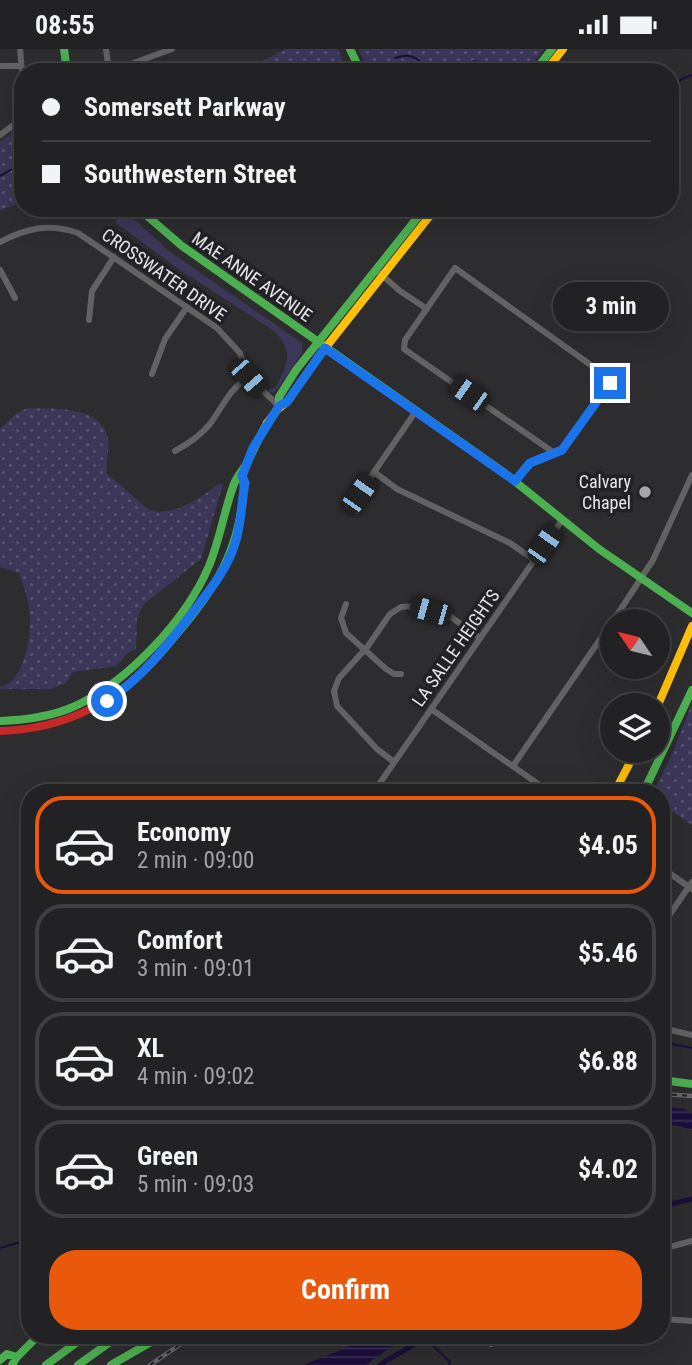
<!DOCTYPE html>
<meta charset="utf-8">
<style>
:root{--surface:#222123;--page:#2a292b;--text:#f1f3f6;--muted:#a2a3a6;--line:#3f3e41;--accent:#ea580c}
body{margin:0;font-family:"Roboto Condensed",sans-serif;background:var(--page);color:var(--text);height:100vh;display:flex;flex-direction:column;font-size:26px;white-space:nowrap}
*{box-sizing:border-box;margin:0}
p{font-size:23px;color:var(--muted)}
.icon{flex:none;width:38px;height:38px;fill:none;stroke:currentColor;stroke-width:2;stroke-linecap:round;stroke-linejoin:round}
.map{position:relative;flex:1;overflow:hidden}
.details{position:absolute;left:21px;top:735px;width:649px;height:560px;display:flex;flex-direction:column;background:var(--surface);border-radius:28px;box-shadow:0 7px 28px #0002,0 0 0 2px var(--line)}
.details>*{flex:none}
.banner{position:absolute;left:14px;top:14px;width:665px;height:154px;border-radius:28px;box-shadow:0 7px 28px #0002,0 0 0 2px var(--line);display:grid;align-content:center;height:154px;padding:0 28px;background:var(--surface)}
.needle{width:46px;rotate:305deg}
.controls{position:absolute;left:600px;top:560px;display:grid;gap:14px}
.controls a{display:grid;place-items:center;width:70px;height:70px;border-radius:50%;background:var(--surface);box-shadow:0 7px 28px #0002,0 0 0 2px var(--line);font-size:35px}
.end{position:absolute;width:32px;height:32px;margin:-16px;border:9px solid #1a73e8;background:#fff;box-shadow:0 0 0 4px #fff}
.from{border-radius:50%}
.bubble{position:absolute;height:49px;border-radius:24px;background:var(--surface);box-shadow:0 7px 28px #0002,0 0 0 2px var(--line);font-size:23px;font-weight:700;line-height:49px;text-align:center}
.car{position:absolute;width:21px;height:42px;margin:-21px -10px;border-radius:9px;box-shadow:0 0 5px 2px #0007;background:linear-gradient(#222 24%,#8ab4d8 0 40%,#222 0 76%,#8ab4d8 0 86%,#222 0)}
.banner b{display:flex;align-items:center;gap:24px;height:66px;font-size:26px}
.banner b+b{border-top:2px solid var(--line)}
.banner i{width:18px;height:18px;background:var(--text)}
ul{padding:12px 0 0;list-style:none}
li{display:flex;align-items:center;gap:21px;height:98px;margin:0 14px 10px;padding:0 14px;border:4px solid var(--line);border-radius:28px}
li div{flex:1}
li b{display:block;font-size:26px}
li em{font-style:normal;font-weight:700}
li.active{border-color:var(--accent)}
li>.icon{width:63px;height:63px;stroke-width:1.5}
.action{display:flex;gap:14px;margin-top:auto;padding:14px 28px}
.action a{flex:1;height:80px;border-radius:28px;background:var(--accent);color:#fff;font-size:28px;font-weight:700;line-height:80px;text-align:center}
.status{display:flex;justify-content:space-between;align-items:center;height:49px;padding:0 35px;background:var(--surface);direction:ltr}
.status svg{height:19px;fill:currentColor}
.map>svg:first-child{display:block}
.grass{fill:url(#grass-dots)}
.green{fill:#3c3659}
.water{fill:url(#water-rules)}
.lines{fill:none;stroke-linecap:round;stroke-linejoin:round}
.stream{stroke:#1b0e3c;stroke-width:2}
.canal{stroke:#1b0e3c;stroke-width:5}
.street{stroke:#636263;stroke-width:6}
.fast{stroke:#4caf50;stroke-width:8}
.slow{stroke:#ffc107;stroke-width:8}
.jam{stroke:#c62828;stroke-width:8}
.rail-casing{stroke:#676768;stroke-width:4.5}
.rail{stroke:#222226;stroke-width:2;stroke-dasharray:5;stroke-linecap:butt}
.route{stroke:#1a73e8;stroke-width:9}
.poi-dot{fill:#a6a6a9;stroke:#222226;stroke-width:2.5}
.labels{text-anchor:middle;stroke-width:7;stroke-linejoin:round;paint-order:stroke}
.street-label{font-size:18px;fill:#e7e7ea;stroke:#222226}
.poi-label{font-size:18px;fill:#e7e7ea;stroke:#222226;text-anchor:end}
</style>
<div class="status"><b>08:55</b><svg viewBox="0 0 49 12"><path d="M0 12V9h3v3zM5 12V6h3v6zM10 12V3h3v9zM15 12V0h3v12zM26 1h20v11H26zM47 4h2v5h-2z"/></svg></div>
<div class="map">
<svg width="692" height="1316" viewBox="0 0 692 1316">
<defs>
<pattern id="grass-dots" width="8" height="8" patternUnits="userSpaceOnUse" patternTransform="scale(1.75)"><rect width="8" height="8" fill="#3c3659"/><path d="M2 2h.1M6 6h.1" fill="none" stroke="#585371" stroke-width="1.8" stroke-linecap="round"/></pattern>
<pattern id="water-rules" width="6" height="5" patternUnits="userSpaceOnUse" patternTransform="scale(1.75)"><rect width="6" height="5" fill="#1b0e3c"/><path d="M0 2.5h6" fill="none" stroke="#3c3158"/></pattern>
</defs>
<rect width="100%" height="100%" fill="#2d2c2f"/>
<path class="grass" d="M286 0H338L347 23H235L267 10Z
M358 0H544L526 23H369Z
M23 76V153L0 161V93Z
M28 359C52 360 98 356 107 386 111 398 105 412 107 425L148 460C172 470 200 449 219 435H223L201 510 144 555 137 569 136 600 128 604 117 617 73 623 65 635 49 640H0V638C24 634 31 587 30 567 29 552 24 538 19 524L0 518V380L18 363Z
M692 654V776L670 761 662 774V744H653L671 708Z"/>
<path class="green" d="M124 161 169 202 302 294V304L276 342 273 344 267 341 275 339C288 315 294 303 274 282L174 217 115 173Z"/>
<path class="water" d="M662 1057 684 1060 692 1064V1081C681 1078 671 1072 662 1081Z
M366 1286H407L366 1316H304C326 1305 348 1302 366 1286Z"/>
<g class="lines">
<path class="stream" d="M395 9C420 1 417 17 436 22L475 12 498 23
M321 23 333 19
M589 23H622
M670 42 680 31 692 26
M0 127 23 114
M662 993 692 999
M0 1199 30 1190
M422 1286 450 1313 449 1316"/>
<path class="canal" d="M662 1157 692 1150
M380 1316C394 1305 411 1301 423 1286"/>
<path class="street" d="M20 0 23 34
M106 0 109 23 172 0
M0 17H21
M0 86 23 69
M0 193C27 179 48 174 78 184L217 279 240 304 248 328 279 357
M0 221 15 249
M376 221 400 242 427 260
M89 271 92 242 114 208
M152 325 165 290 187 258
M175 402C188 395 200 387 210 375 223 357 229 341 248 328
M374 423 397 440 510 494 534 511
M515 432 530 414 562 401 607 339 609 329 455 219 405 291 404 300 553 403
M356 462 355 453 359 445 416 362
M346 555 341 569 346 584 386 620 394 625H401
M613 572 653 511 692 426
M431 660 551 744
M394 713 377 700 337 657 334 642 339 629 368 597 390 565 401 558 414 557 451 568 480 589
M513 717 612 573
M373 744 562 471
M662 819 692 840
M662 877 692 833
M662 979 692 986
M662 1200 692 1192
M662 1270 692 1272
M491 1295 513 1286"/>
<path class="fast" d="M64 0 67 23
M350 0 361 23
M534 23 552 0
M138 159 182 197 502 422 599 500 692 564
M279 357V348L296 321 425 159
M159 606C200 558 235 519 242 454 243 444 246 436 242 427
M0 672C25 671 50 668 73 658 127 634 186 571 209 517 220 490 224 462 234 435 237 427 244 420 248 412 255 399 260 386 267 374
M643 744 692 641
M662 1031 692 1035
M0 1311 7 1305 17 1308 39 1286
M12 1316 17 1308
M46 1316 87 1286
M78 1316 120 1286
M111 1316 158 1289"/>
<path class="slow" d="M545 23 563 0
M267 374 278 360 287 353 319 307 436 159
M658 656 692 577
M614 744 636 702"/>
<path class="jam" d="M0 682C65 680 116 654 159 606"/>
<g class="rail-casing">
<path id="rail" d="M662 1045 692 1047
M150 1316 194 1286"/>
</g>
<use href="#rail" class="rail"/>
</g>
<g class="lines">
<path class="route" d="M107 652C145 627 172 590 200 554 212 538 224 523 232 503 241 481 241 457 245 434L242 427 253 399 279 357 287 353 325 299 515 432 530 414 562 401 610 334"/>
</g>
<circle class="poi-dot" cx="645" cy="443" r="7"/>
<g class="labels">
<g class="street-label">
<text transform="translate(164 226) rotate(35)" y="6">CROSSWATER DRIVE</text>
<text transform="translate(252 228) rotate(35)" y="6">MAE ANNE AVENUE</text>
<text transform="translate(456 599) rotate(-55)" y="6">LA SALLE HEIGHTS</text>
</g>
<g class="poi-label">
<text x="631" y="439">Calvary<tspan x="631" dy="21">Chapel</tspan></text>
</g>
</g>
</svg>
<div class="controls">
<a><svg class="needle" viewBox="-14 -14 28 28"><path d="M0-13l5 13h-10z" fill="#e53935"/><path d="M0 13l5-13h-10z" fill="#a2a3a6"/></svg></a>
<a><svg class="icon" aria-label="layers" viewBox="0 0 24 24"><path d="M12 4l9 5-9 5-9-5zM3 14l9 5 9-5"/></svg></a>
</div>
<i class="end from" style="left:107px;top:652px"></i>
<i class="end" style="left:610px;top:334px"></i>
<div class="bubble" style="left:553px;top:233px;width:116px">3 min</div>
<i class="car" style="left:248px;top:328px;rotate:139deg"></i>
<i class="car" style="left:469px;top:345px;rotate:305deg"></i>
<i class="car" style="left:359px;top:445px;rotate:35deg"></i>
<i class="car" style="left:544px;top:496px;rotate:35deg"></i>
<i class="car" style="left:430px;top:562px;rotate:286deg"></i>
<div class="banner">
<b><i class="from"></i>Somersett Parkway</b>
<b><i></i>Southwestern Street</b>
</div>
<section class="details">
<ul>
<li class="active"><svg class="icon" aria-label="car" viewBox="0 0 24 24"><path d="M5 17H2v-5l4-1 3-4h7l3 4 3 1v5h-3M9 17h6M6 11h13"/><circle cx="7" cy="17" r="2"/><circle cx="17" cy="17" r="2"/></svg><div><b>Economy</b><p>2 min · 09:00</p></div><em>$4.05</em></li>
<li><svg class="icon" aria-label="car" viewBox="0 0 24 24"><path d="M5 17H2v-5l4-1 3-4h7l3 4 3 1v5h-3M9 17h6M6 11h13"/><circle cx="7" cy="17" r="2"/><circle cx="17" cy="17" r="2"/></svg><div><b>Comfort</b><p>3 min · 09:01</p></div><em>$5.46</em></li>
<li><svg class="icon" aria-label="car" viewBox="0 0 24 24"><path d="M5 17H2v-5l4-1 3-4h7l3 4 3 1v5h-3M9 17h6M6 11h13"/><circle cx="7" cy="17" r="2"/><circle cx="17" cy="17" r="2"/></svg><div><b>XL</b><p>4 min · 09:02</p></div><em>$6.88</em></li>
<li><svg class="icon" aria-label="car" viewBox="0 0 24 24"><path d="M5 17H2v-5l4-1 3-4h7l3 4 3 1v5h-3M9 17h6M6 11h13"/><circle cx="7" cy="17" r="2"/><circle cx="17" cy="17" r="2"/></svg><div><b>Green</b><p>5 min · 09:03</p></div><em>$4.02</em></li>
</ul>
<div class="action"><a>Confirm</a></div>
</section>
</div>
